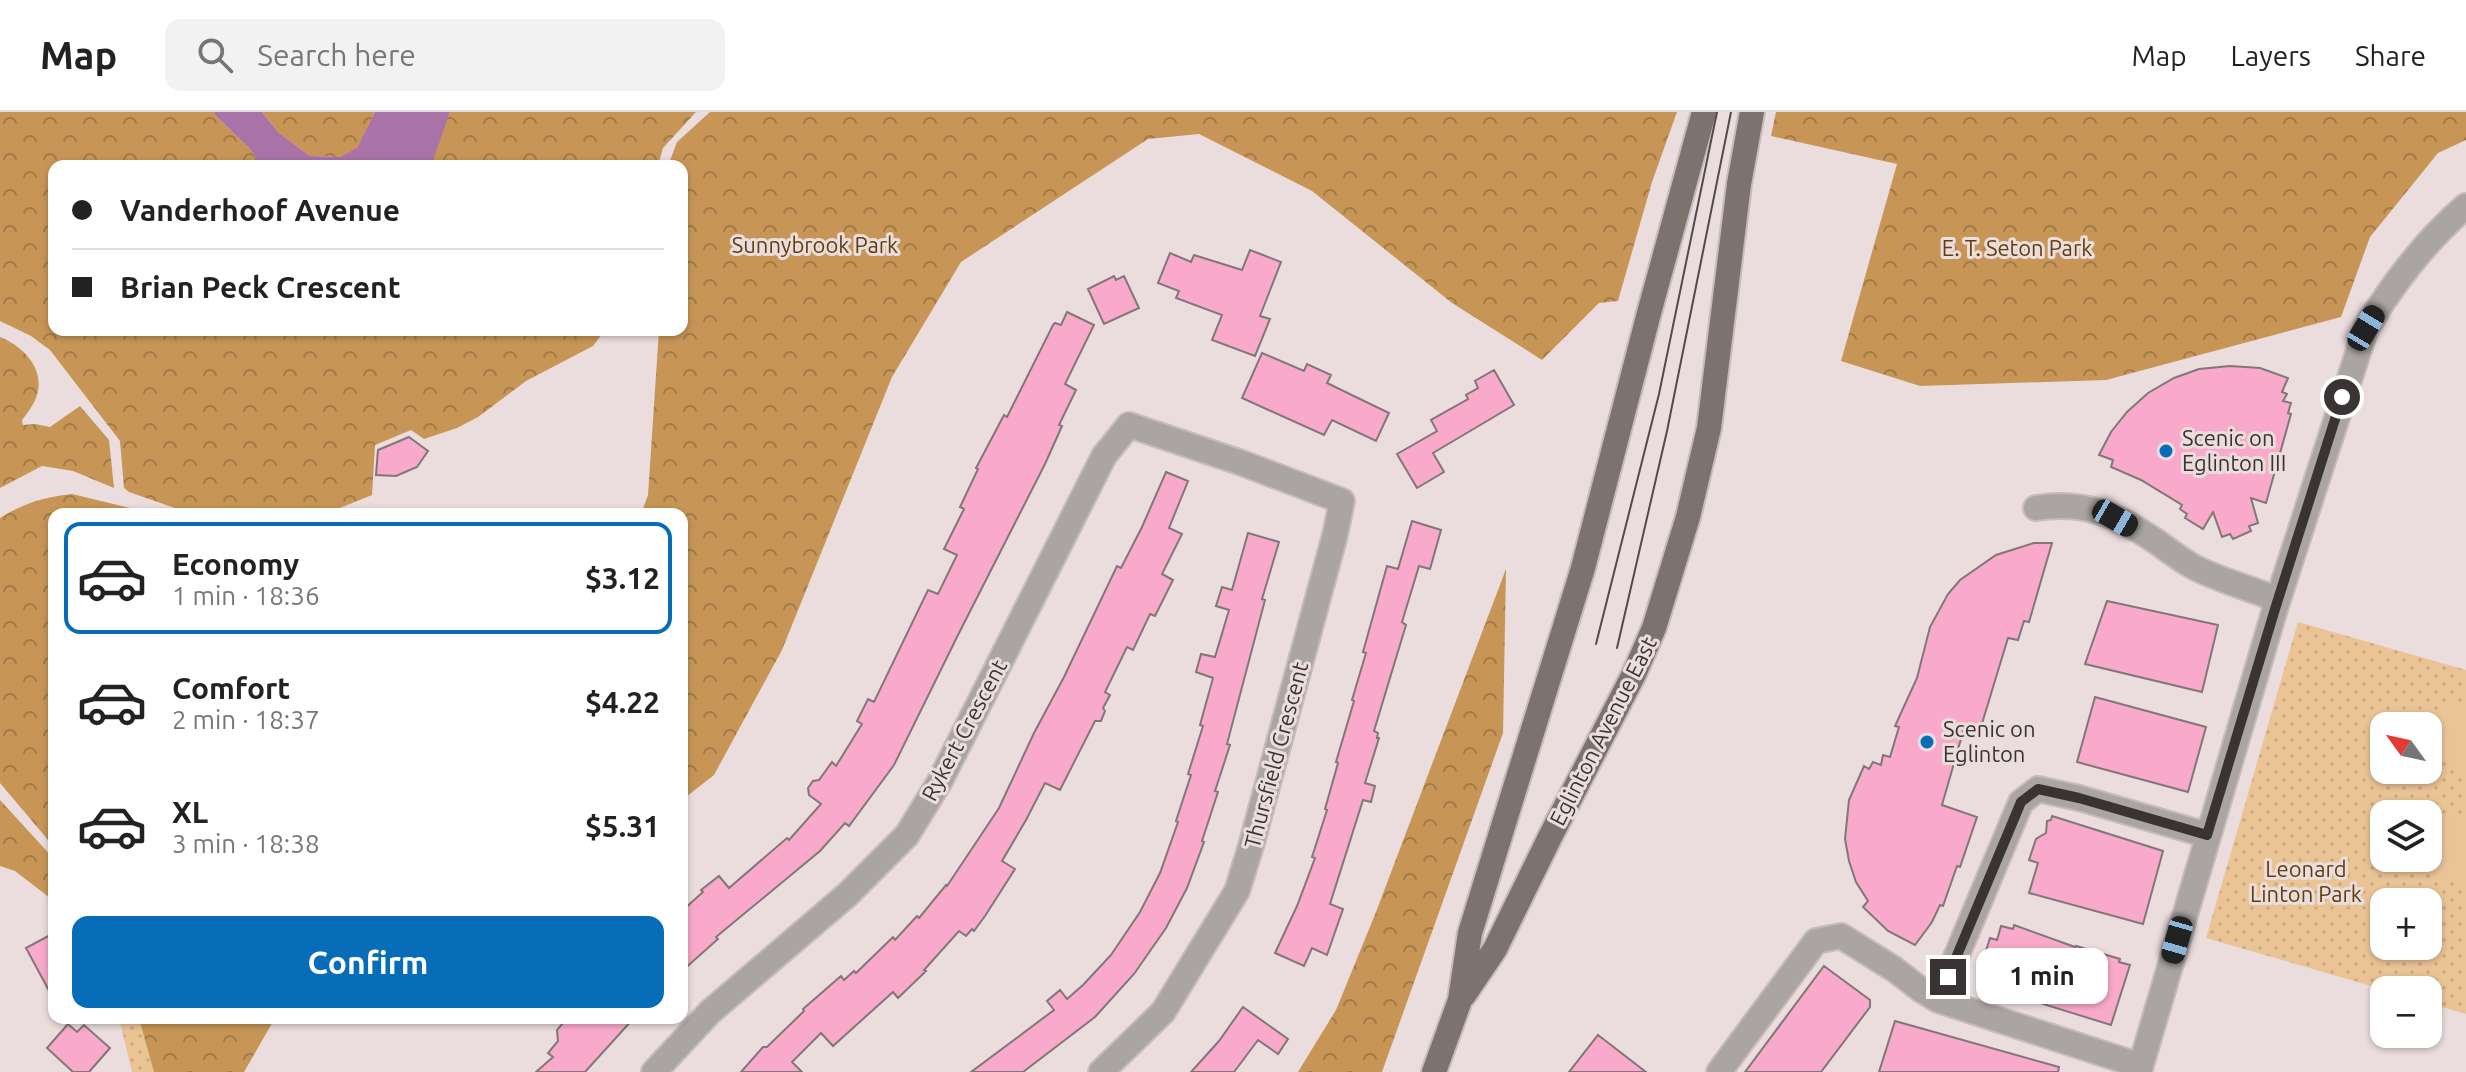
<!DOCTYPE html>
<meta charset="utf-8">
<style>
:root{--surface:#fff;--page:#f2f2f2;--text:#222;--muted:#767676;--line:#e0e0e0;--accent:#086db9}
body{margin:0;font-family:Ubuntu,sans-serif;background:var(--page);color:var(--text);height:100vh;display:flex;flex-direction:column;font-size:30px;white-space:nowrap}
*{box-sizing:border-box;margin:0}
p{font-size:26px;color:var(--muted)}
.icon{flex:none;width:44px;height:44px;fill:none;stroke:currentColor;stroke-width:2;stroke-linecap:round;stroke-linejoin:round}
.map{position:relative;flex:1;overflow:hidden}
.details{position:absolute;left:48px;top:396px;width:640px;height:516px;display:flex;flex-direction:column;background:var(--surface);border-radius:16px;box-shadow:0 2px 6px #0004}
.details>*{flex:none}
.guide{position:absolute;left:48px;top:48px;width:640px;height:176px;border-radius:16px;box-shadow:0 2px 6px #0004;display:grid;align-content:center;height:176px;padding:0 24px;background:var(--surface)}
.needle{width:52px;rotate:303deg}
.buttons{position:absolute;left:2370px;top:600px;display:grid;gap:16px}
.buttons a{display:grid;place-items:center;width:72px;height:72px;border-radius:16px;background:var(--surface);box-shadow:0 2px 6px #0004;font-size:40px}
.end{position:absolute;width:36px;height:36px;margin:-18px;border:10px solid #393333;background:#fff;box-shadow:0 0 0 4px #fff}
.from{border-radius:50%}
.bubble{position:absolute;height:56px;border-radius:16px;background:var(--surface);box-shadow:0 2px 6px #0004;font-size:26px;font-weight:600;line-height:56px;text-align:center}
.car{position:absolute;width:24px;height:48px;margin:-24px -12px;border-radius:10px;box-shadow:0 0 6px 2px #0007;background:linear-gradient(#222 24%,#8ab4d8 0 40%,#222 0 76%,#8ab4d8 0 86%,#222 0)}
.guide b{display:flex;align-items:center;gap:28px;height:76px;font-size:30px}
.guide b+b{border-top:2px solid var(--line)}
.guide i{width:20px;height:20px;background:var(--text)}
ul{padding:14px 0 0;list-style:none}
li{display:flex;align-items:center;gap:24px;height:112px;margin:0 16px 12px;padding:0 8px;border:4px solid transparent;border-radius:16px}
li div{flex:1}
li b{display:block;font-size:30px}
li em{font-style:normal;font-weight:600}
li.current{border-color:var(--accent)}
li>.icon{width:72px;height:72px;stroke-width:1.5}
.action{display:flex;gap:16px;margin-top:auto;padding:16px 24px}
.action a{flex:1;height:92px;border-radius:16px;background:var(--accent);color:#fff;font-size:32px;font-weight:600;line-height:92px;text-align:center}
header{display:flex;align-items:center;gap:48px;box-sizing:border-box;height:112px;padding:0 40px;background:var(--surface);border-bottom:2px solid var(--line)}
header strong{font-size:38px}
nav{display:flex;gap:44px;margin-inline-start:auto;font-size:28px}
.search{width:560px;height:72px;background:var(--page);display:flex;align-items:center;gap:20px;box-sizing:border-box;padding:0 28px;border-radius:16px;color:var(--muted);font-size:30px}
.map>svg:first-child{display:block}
.green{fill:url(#green-dots);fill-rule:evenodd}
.forest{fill:url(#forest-crowns)}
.pitch{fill:#ebc496;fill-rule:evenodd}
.water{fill:#aa73a8}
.building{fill:#f9aaca;stroke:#81767a;stroke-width:2}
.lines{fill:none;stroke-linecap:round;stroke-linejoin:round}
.minor-casing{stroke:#c7bbbb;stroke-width:28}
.major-casing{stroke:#c7bbbb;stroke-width:28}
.minor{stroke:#aaa5a3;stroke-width:24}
.major{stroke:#7c736f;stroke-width:24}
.tram{stroke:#524b4b;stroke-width:2}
.route{stroke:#393333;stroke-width:10}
.poi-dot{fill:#086db9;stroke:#ebdddd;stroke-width:3}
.labels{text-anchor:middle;stroke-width:6;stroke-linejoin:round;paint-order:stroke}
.park-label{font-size:22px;fill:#613f0c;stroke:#ebdddd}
.poi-label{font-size:22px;fill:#393333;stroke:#ebdddd;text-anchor:start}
.street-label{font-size:22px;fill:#393333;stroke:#ebdddd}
</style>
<header>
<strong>Map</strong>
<div class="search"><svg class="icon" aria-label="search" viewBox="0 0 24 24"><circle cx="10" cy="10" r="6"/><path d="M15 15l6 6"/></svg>Search here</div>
<nav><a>Map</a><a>Layers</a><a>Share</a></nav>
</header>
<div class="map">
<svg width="2466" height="960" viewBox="0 0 2466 960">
<defs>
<pattern id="green-dots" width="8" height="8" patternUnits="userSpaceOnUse" patternTransform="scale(2)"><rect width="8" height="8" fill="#ebc496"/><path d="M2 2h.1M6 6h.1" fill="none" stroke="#caa982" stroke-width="1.8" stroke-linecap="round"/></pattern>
<pattern id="forest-crowns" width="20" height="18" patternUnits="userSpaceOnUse" patternTransform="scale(2)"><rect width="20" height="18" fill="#c79656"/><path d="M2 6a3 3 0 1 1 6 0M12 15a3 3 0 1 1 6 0" fill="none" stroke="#a37b48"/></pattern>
</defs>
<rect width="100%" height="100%" fill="#ebdddd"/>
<path class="green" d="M2298 510 2466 558V902L2428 891V878H2385L2206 826ZM2384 614H2428V658H2384ZM2384 702H2428V746H2384ZM2384 790H2428V834H2384Z
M119 906H275L244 960H132Z"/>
<path class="forest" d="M0 0H215V3L250 37 261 54H54V218H605L593 234 526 269 478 305 457 316 424 327 411 318 375 333 372 383 325 402H192L129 380 124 376 120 329 50 238 31 224 0 209Z
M262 0H375L357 37 340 45 310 44 278 20Z
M450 0H696L663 36 658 54H431L437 32Z
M710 0H1677L1652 70 1618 189 1599 191 1542 248 1452 191 1312 79 1199 22 1148 27 961 150 892 265 782 538 714 663 682 688V402H641L648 383 659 218H682V54H668L677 30Z
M1776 0H2466V28L2438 41 2370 125 2341 205 2106 268 1920 274 1841 249 1897 52 1771 24Z
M0 225C21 233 43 254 38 279 36 290 28 300 22 308L23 313 35 312 50 315 80 294 109 328 114 376 73 359 42 354 0 376Z
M72 382 155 402H54V735L0 671V406C24 391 44 385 72 382Z
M1506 457 1503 621 1382 960H1298L1336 898 1376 800Z
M0 688 54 747V789L15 759 0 754Z
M139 906H275L244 960H154Z"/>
<path class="pitch" d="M2452 588 2461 592 2466 591V656L2428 644C2428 626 2430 602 2445 589Z
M2386 685 2466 709V753L2460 771 2368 744ZM2384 702H2428V746H2384Z"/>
<path class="water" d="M215 0H262L278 20 310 44 340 45 357 36 375 0H450L431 54H261L250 37 215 3Z"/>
<path class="building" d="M1250 138 1281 150 1260 204 1270 207 1255 244 1212 228 1222 203 1176 186 1179 179 1158 171 1170 141 1191 150 1194 143 1242 158Z
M1114 164 1116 168 1124 164 1139 196 1104 212 1088 177Z
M1067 200 1094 213 1065 272 1076 278 1059 313 1062 314 1045 352 958 523 894 653 849 714 845 711 820 739 716 825 718 827 682 859V799L703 780 701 778 719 764 729 776 787 726 789 728 821 692 809 683 808 676 813 669 819 668 832 650 836 654 862 612 857 609 868 587 874 590 928 478 938 482 957 443 944 437 964 397 960 395 978 357 976 356 1004 303 1007 305 1053 213 1055 211 1061 213Z
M1262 241 1304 259 1307 252 1331 263 1327 271 1389 301 1376 329 1332 308 1324 323 1242 286Z
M2230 254 2260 256 2288 266 2282 280 2287 282 2283 289 2291 291 2288 301 2291 302 2266 391 2251 386 2258 411 2249 414 2251 419 2233 427 2230 422 2222 425 2213 400 2203 417 2185 406 2187 402 2180 397 2182 393 2141 368 2111 355 2113 348 2099 343 2111 320 2127 300 2148 281 2174 266 2199 257Z
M1494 258 1514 293 1433 341 1444 360 1417 376 1397 342 1437 319 1431 308 1468 287 1466 283 1478 276 1475 269Z
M409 325 428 339 417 355 396 364 376 363 378 338Z
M1166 360 1188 369 1169 416 1182 422 1162 462 1173 468 1155 504 1150 502 1133 538 1127 535 1105 580 1110 583 1103 596 1105 599 1101 609H1095L1060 678 1045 671 1026 708 1002 749 1015 757 985 804 974 819 972 817 966 824 959 819 924 858 926 859 898 886 893 880 833 934 821 921 792 950 802 960H741L763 935H767L804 899 803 897 841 864 844 868 854 859 856 861 893 825 895 828 917 804 919 806 946 773 947 774 999 696 1034 621 1064 565 1117 454 1121 456 1142 415Z
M1412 409 1441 418 1430 457 1419 454 1402 510 1406 513 1374 619 1378 621 1377 626H1379L1365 671 1375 674 1371 690 1363 688 1330 792 1343 797 1327 843 1312 836 1304 854 1275 841 1297 794 1315 746 1312 745 1327 698 1325 697 1338 651 1336 650 1354 589 1352 588 1366 541 1363 540 1387 454 1398 457Z
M1248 421 1279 430 1262 487 1265 488 1227 632 1230 633 1215 679 1218 680 1202 729 1204 730 1187 776 1166 816 1134 862 1095 905 1023 960H971L1054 898 1047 889 1060 878 1067 887 1083 873 1111 843 1140 800 1160 761 1178 710 1176 709 1191 663 1188 662 1203 614 1200 613 1213 566 1196 560 1201 542 1215 545 1229 498 1216 494 1222 475 1232 478Z
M2034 431H2052L2029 510 2024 509 2018 528 2008 526 1980 618 1965 613 1942 693 1977 705 1960 755 1957 754 1943 794 1940 793 1932 810 1915 833 1888 819 1863 795 1868 789 1856 770 1849 749 1845 727 1849 688 1864 654 1869 657 1873 650 1881 653 1883 643 1890 645 1899 615 1895 614 1917 566 1930 515 1948 482 1960 468 1996 443Z
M2107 489 2218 513 2202 580 2085 552Z
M2095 585 2206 615 2188 680 2077 650Z
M2052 704 2163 739 2143 812 2029 781 2038 751 2029 748 2036 727 2046 721 2047 709 2051 708Z
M2014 813 2075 835 2076 834 2120 847 2119 850 2130 853 2111 913 1985 874 1984 868 1986 853 1984 845 1990 826 1997 828 2001 814 2013 817Z
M54 821V888L26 836Z
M1824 854 1870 888V895L1821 960H1745Z
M1243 895 1288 927 1278 942 1258 928 1234 960H1191L1219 929Z
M567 906H634L585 960H536L553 945 548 941 558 929 557 918Z
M1895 909 2059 955 2058 960H1879Z
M68 912 77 920 84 913 110 936 89 960H73L47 936Z
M1598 923 1646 960H1569Z"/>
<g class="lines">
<g class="minor-casing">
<path id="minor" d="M2036 396C2085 388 2117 403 2157 430 2168 438 2180 447 2192 454 2217 468 2251 476 2278 488
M1938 888 2021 690 2038 677 2079 686 2207 723
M654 960 710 900 847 783 907 723 940 669 1104 344 1129 313 1242 351 1342 389 1335 423 1251 734 1237 779 1163 900 1101 960
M1719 960 1816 829 1841 824 1894 857 1920 877 1938 888 2141 954
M2139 960 2275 497 2366 216C2394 170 2426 128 2466 94"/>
</g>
<g class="major-casing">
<path id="major" d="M1464 883 1495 837 1550 725 1634 562 1654 516 1688 405 1709 316 1739 72 1752 0
M1434 960 1460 888 1470 821 1583 456 1649 201 1704 0"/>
</g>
<use href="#minor" class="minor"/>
<use href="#major" class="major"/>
<path class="tram" d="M1596 532 1659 282 1717 0
M1617 536 1667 319 1731 0"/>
</g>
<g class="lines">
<path class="route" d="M1948 865 2021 690 2038 677 2079 686 2207 723 2275 497 2342 285"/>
</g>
<g class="poi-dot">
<circle cx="2166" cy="339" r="8"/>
<circle cx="1927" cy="630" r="8"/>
</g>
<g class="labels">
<g class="park-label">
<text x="815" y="141">Sunnybrook Park</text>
<text x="2017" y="144">E. T. Seton Park</text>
<text x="2306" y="765">Leonard<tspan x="2306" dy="25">Linton Park</tspan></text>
</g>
<g class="poi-label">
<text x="2182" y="334">Scenic on<tspan x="2182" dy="25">Eglinton III</tspan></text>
<text x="1943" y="625">Scenic on<tspan x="1943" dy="25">Eglinton</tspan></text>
</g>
<g class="street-label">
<text transform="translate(964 618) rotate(-62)" y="8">Rykert Crescent</text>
<text transform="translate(1603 619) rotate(-63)" y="8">Eglinton Avenue East</text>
<text transform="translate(1276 643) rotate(-75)" y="8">Thursfield Crescent</text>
</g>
</g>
</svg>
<div class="buttons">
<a><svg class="needle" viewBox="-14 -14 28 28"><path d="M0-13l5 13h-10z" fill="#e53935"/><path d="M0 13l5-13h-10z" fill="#767676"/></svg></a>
<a><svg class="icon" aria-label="layers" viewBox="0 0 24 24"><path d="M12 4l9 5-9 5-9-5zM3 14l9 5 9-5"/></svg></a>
<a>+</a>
<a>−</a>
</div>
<i class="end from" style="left:2342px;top:285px"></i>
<i class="end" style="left:1948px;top:865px"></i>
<div class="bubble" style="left:1976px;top:836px;width:132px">1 min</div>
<i class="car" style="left:2366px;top:216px;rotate:31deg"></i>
<i class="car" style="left:2115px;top:406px;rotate:120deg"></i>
<i class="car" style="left:2177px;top:828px;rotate:196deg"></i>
<div class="guide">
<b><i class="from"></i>Vanderhoof Avenue</b>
<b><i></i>Brian Peck Crescent</b>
</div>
<section class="details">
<ul>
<li class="current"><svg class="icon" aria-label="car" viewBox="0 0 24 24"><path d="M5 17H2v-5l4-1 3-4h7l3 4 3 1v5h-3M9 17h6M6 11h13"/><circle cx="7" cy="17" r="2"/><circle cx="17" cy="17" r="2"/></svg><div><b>Economy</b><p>1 min · 18:36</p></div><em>$3.12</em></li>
<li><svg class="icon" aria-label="car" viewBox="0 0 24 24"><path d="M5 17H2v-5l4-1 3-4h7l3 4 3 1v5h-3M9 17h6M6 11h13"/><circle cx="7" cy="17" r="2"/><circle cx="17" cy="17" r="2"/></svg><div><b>Comfort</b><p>2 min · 18:37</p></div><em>$4.22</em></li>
<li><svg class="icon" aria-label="car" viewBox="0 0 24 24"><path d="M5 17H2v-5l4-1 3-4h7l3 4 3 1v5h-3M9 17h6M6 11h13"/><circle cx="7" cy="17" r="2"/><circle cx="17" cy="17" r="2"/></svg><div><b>XL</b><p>3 min · 18:38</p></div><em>$5.31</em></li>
</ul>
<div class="action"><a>Confirm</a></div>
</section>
</div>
